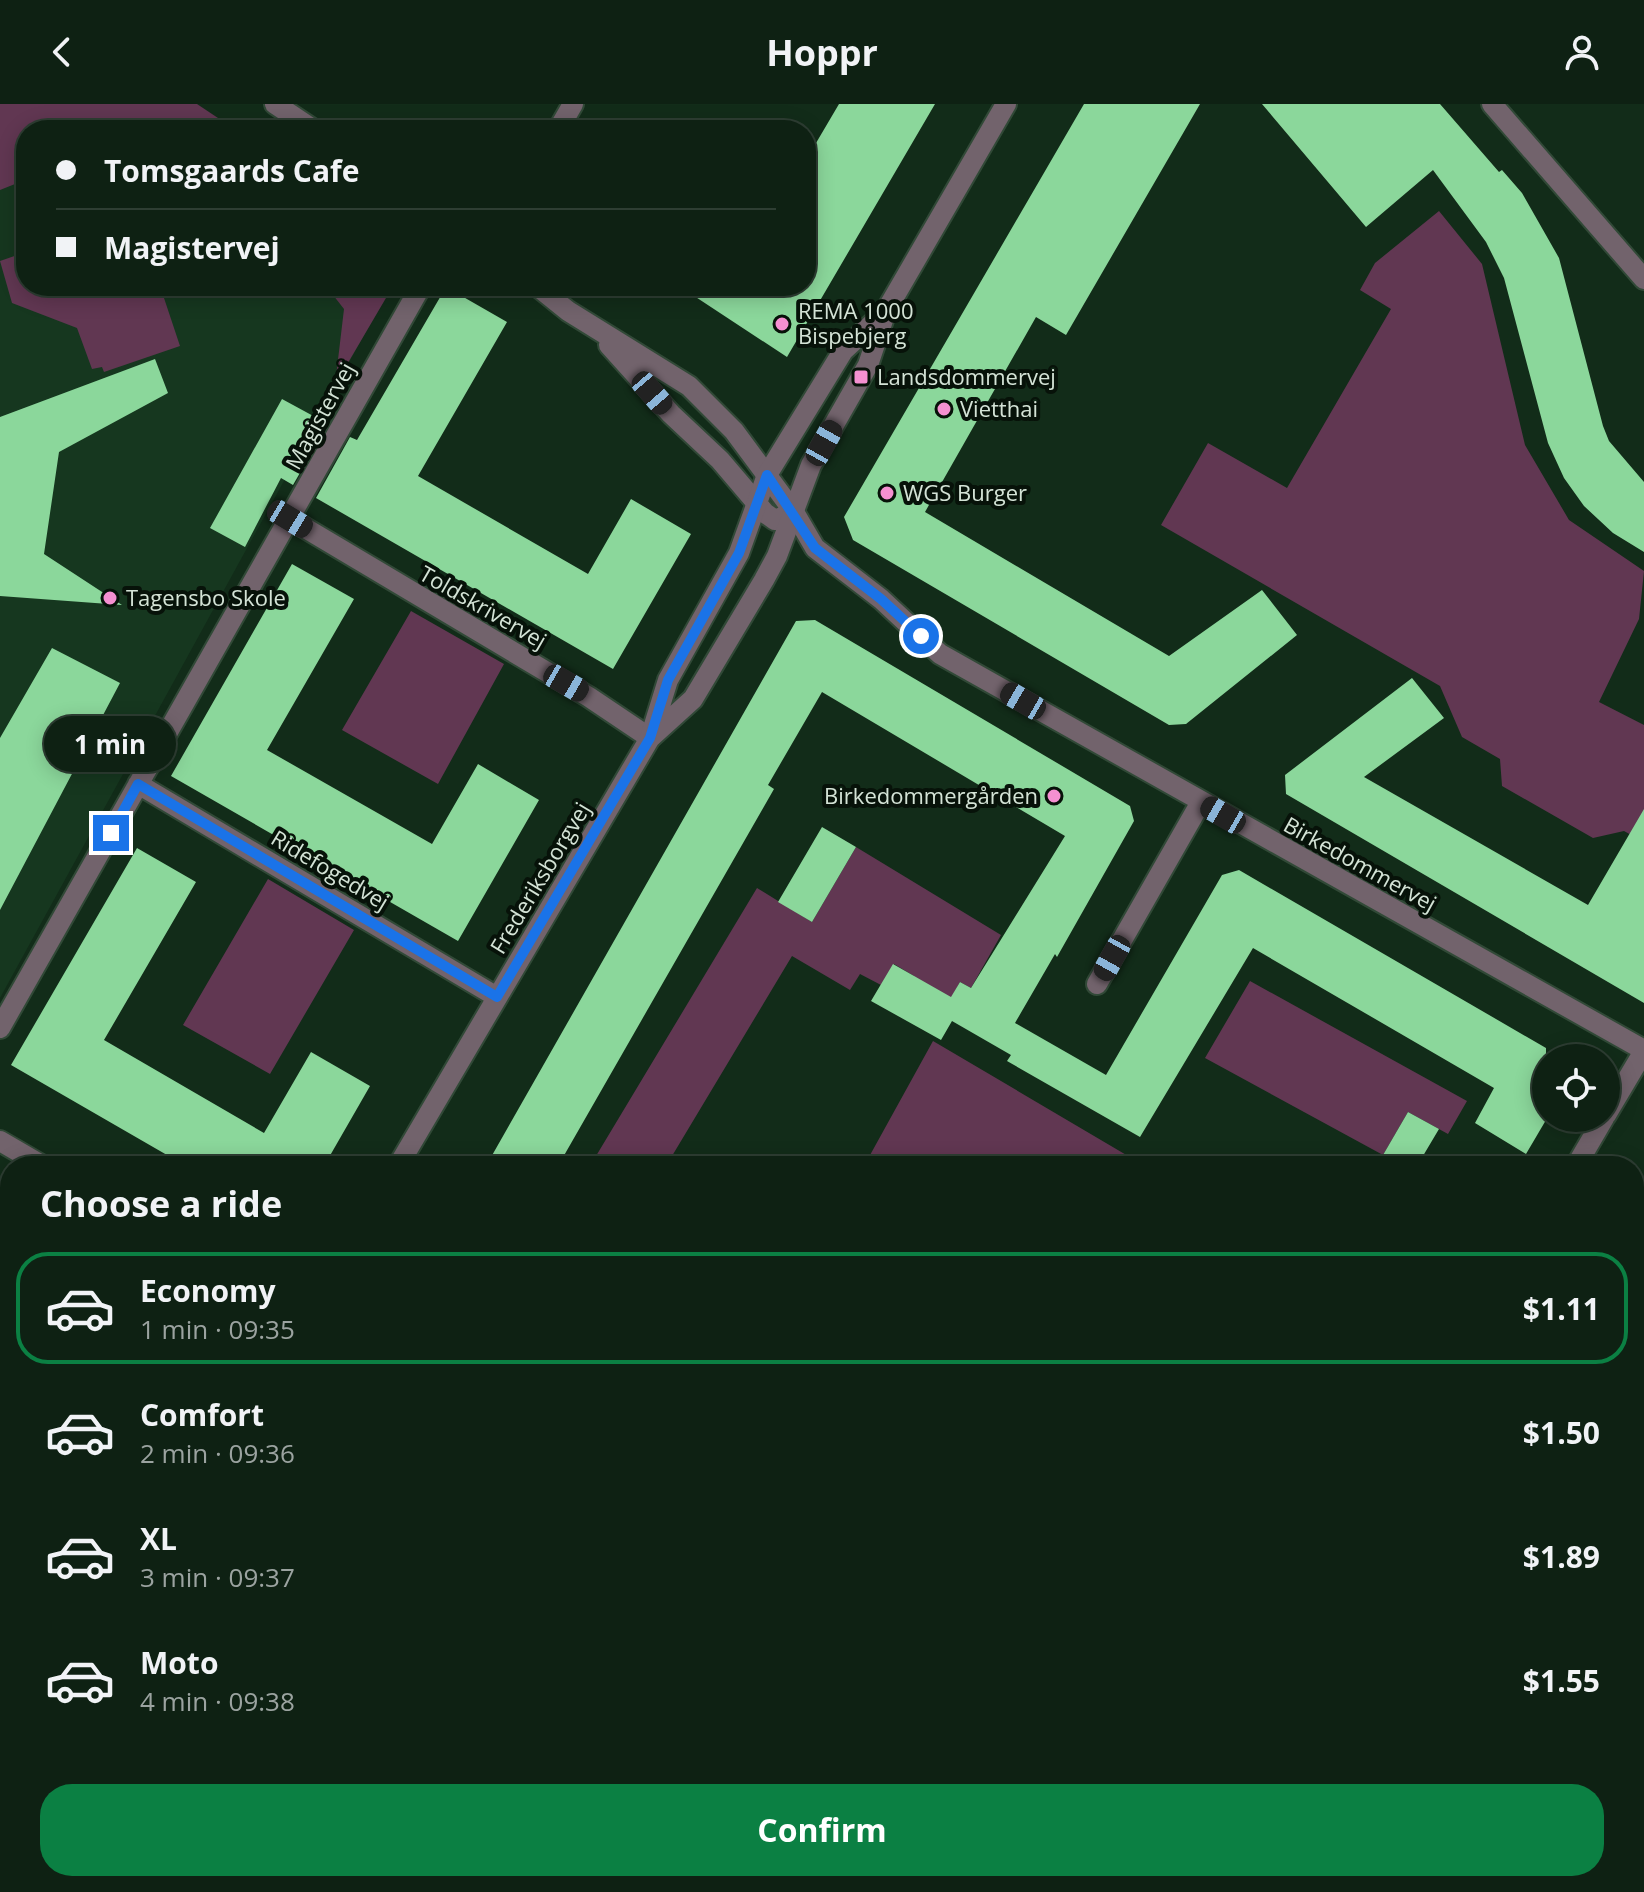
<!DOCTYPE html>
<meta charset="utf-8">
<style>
:root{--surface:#0e2113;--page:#17291c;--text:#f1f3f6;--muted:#9ba3a0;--line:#2e3e33;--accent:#0b8043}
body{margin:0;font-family:"Open Sans",sans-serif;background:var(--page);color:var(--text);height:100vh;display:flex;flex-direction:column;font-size:30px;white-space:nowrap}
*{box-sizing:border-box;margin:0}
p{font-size:26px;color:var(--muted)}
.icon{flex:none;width:44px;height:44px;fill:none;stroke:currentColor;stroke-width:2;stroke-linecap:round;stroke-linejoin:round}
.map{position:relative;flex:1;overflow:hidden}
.side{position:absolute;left:0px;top:1052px;width:1644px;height:736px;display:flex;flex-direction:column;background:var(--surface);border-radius:32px 32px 0 0;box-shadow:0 4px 20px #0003,0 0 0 2px var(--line)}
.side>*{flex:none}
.banner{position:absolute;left:16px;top:16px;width:800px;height:176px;border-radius:32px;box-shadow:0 4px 20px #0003,0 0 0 2px var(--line);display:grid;align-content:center;height:176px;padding:0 40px;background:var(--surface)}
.fabs{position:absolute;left:1532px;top:940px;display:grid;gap:16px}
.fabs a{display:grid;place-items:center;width:88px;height:88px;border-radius:50%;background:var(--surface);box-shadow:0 4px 20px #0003,0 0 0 2px var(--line);font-size:40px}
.end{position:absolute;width:36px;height:36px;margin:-18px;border:10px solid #1a73e8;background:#fff;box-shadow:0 0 0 4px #fff}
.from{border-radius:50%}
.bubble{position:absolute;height:56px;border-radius:28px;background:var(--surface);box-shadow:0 4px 20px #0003,0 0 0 2px var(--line);font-size:26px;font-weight:700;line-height:56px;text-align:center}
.car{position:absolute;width:24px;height:48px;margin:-24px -12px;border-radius:10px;box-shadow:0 0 6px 2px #0007;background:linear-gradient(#222 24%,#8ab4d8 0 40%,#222 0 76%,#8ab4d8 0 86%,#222 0)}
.banner b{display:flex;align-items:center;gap:28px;height:76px;font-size:30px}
.banner b+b{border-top:2px solid var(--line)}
.banner i{width:20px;height:20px;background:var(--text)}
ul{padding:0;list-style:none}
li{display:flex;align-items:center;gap:24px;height:112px;margin:0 16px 12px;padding:0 24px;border:4px solid transparent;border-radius:32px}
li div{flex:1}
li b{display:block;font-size:30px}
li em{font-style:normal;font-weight:700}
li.on{border-color:var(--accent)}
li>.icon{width:72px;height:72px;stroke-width:1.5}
h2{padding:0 40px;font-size:36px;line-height:96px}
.button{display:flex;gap:16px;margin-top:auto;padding:16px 40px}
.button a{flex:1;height:92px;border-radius:32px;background:var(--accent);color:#fff;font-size:32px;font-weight:700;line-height:92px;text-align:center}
header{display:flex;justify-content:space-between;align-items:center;height:104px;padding:0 40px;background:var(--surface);font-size:36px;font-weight:700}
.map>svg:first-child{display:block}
.built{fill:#16371f}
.green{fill:#613752}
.building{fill:#8bd79b}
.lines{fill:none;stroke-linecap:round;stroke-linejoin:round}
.minor-casing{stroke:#314937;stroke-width:24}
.tertiary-casing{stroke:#314937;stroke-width:24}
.minor{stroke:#72636c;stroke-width:20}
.tertiary{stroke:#72636c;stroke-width:20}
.route{stroke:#1a73e8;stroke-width:10}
.poi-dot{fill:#f590d1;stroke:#071209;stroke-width:3}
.labels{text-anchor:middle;stroke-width:8;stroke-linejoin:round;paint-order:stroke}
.poi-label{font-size:22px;fill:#d4e3d6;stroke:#071209;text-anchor:start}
.street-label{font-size:22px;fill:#d4e3d6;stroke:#071209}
</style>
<header><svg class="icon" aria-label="back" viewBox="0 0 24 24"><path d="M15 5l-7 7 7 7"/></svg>Hoppr<svg class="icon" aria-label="person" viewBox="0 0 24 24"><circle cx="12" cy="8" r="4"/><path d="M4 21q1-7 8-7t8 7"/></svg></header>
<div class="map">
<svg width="1644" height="1788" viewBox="0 0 1644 1788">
<rect width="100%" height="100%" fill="#122c19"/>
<path class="built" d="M0 0 26 26V182H391L0 894Z"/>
<path class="green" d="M0 0H197L236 26H26V90L20 78 0 86Z
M1439 107 1482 160 1525 341 1569 416 1644 467 1639 515 1599 598 1644 621V738L1624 727 1593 734 1502 682 1500 655 1462 633 1440 582 1161 421 1208 339 1287 384 1391 205 1360 186 1375 159Z
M26 148V182H160L180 242 104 268 102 263 92 265 77 224 12 199 0 157Z
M326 182H393L335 281 344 205Z
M411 507 504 560 438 680 342 626Z
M856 743 1001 831 971 884 960 878 948 900 910 879 914 872 894 860 881 881 860 870 850 886 792 852 666 1062H590L757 784 812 818Z
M268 775 354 826 270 970 183 921Z
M1250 877 1467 997 1448 1030 1408 1008 1383 1051 1205 954Z
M933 937 1145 1062H864Z
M0 1098 10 1103V1255L0 1250Z
M311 1778H537L540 1788H314Z
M542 1778H647L639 1788H549Z"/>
<path class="building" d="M839 0H935L787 253 679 182H806V56Z
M1084 0H1200L1066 231 1036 213 925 408 1169 552 1262 486 1297 531 1186 620 1169 621 853 436 844 413Z
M1262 0H1440L1499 68 1502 66 1522 89 1559 154 1603 322 1609 337 1644 378V448L1613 429 1584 402 1564 374 1548 339 1504 174 1486 138 1433 66 1366 123Z
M446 183 507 218 418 372 588 470 631 395 691 430 613 565 316 394 350 333 357 336Z
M155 255 168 289 59 348 44 450 122 501 0 492V313Z
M282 295 328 320 293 381 281 374 245 443 210 424Z
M292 460 354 495 267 646 432 740 478 660 539 696 458 837 171 672Z
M815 516 1130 702 1134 717 1057 853 1055 850 1015 919 1106 971 1222 771 1239 766 1546 944V1016L1526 1050 1475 1019 1494 984 1253 844 1140 1033 1007 957 1011 951 952 917 941 936 871 897 893 860 951 893 960 878 971 884 1065 732 822 588 768 681 774 685 558 1062H486L796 517Z
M52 544 120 579 0 806V634Z
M1412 574 1444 614 1364 673 1588 801 1644 705V899L1286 690 1285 671Z
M822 723 856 743 812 818 778 798Z
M137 744 196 778 104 936 264 1029 311 948 370 982 324 1062H186L11 961Z
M1408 1008 1439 1025 1417 1062H1401L1383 1051Z"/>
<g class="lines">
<g class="minor-casing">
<path id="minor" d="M275 0 314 26
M1492 0 1644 175
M558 26 573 0
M537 182 568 207 689 282 734 327 794 408 815 444 881 495 940 550 1644 946
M609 241 671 310 720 356 765 409 775 416 794 408
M290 415 589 593 650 634
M138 680 497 893
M1097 880 1201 698
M0 924 421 182
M1606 1011 1644 947
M0 1037 43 1062
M1576 1062 1604 1014
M0 1432 10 1438
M1634 1494 1644 1479
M1279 1778 1294 1788
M1352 1788 1362 1778"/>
</g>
<g class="tertiary-casing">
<path id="tertiary" d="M650 634 693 595 764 476 777 452 811 361 868 261 886 207 1006 0
M398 1062 650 634 668 576 739 449 767 371 843 247 886 207
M0 1758 10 1740"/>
</g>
<use href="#minor" class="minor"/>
<use href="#tertiary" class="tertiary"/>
</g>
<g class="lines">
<path class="route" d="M111 729 138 680 497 893 650 634 668 576 739 449 767 371 815 444 881 495 921 532"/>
</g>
<g class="poi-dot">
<circle cx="782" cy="220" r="8"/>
<rect x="853" y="265" width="16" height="16" rx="4"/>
<circle cx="944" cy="305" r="8"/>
<circle cx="887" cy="389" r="8"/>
<circle cx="110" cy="494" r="8"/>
<circle cx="1054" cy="692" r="8"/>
</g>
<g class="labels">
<g class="poi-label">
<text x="798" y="215">REMA 1000<tspan x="798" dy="25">Bispebjerg</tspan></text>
<text x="877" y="281">Landsdommervej</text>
<text x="960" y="313">Vietthai</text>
<text x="903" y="397">WGS Burger</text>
<text x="126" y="502">Tagensbo Skole</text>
<text x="1038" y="700" text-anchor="end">Birkedommergården</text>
</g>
<g class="street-label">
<text transform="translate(320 312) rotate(-61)" y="8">Magistervej</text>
<text transform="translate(483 503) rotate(30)" y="8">Toldskrivervej</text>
<text transform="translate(1360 760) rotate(29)" y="8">Birkedommervej</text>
<text transform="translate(330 766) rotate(31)" y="8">Ridefogedvej</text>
<text transform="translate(540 774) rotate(-59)" y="8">Frederiksborgvej</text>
</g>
</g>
</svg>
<div class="fabs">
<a><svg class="icon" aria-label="locate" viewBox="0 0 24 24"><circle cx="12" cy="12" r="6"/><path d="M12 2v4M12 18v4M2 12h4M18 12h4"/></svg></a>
</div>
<i class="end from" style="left:921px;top:532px"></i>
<i class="end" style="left:111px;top:729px"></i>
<div class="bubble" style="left:44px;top:612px;width:132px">1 min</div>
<i class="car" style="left:652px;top:289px;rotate:139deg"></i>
<i class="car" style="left:824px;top:339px;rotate:29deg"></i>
<i class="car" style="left:290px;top:415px;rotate:121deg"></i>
<i class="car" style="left:566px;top:579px;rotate:120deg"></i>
<i class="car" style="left:1023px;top:597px;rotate:300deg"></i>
<i class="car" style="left:1223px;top:711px;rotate:300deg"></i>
<i class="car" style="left:1112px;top:854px;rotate:209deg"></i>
<div class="banner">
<b><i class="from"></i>Tomsgaards Cafe</b>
<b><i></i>Magistervej</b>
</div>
<section class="side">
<h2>Choose a ride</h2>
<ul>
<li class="on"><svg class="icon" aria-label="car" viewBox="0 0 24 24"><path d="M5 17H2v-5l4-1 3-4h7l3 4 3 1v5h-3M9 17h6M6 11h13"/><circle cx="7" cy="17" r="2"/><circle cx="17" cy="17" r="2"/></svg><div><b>Economy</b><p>1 min · 09:35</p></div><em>$1.11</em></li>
<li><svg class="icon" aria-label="car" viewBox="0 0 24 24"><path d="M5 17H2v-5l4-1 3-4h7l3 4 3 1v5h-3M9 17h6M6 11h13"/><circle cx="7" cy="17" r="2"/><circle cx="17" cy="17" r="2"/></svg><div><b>Comfort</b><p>2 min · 09:36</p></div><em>$1.50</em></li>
<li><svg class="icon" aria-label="car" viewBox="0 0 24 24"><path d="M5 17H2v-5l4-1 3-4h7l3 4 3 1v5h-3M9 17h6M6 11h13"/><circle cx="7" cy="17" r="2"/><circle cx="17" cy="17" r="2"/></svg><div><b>XL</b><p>3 min · 09:37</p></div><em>$1.89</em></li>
<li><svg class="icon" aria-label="car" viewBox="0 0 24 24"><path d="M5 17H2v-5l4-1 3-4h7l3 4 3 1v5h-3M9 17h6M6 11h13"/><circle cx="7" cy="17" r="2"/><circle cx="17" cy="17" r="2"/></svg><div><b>Moto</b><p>4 min · 09:38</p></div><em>$1.55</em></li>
</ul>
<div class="button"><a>Confirm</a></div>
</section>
</div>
